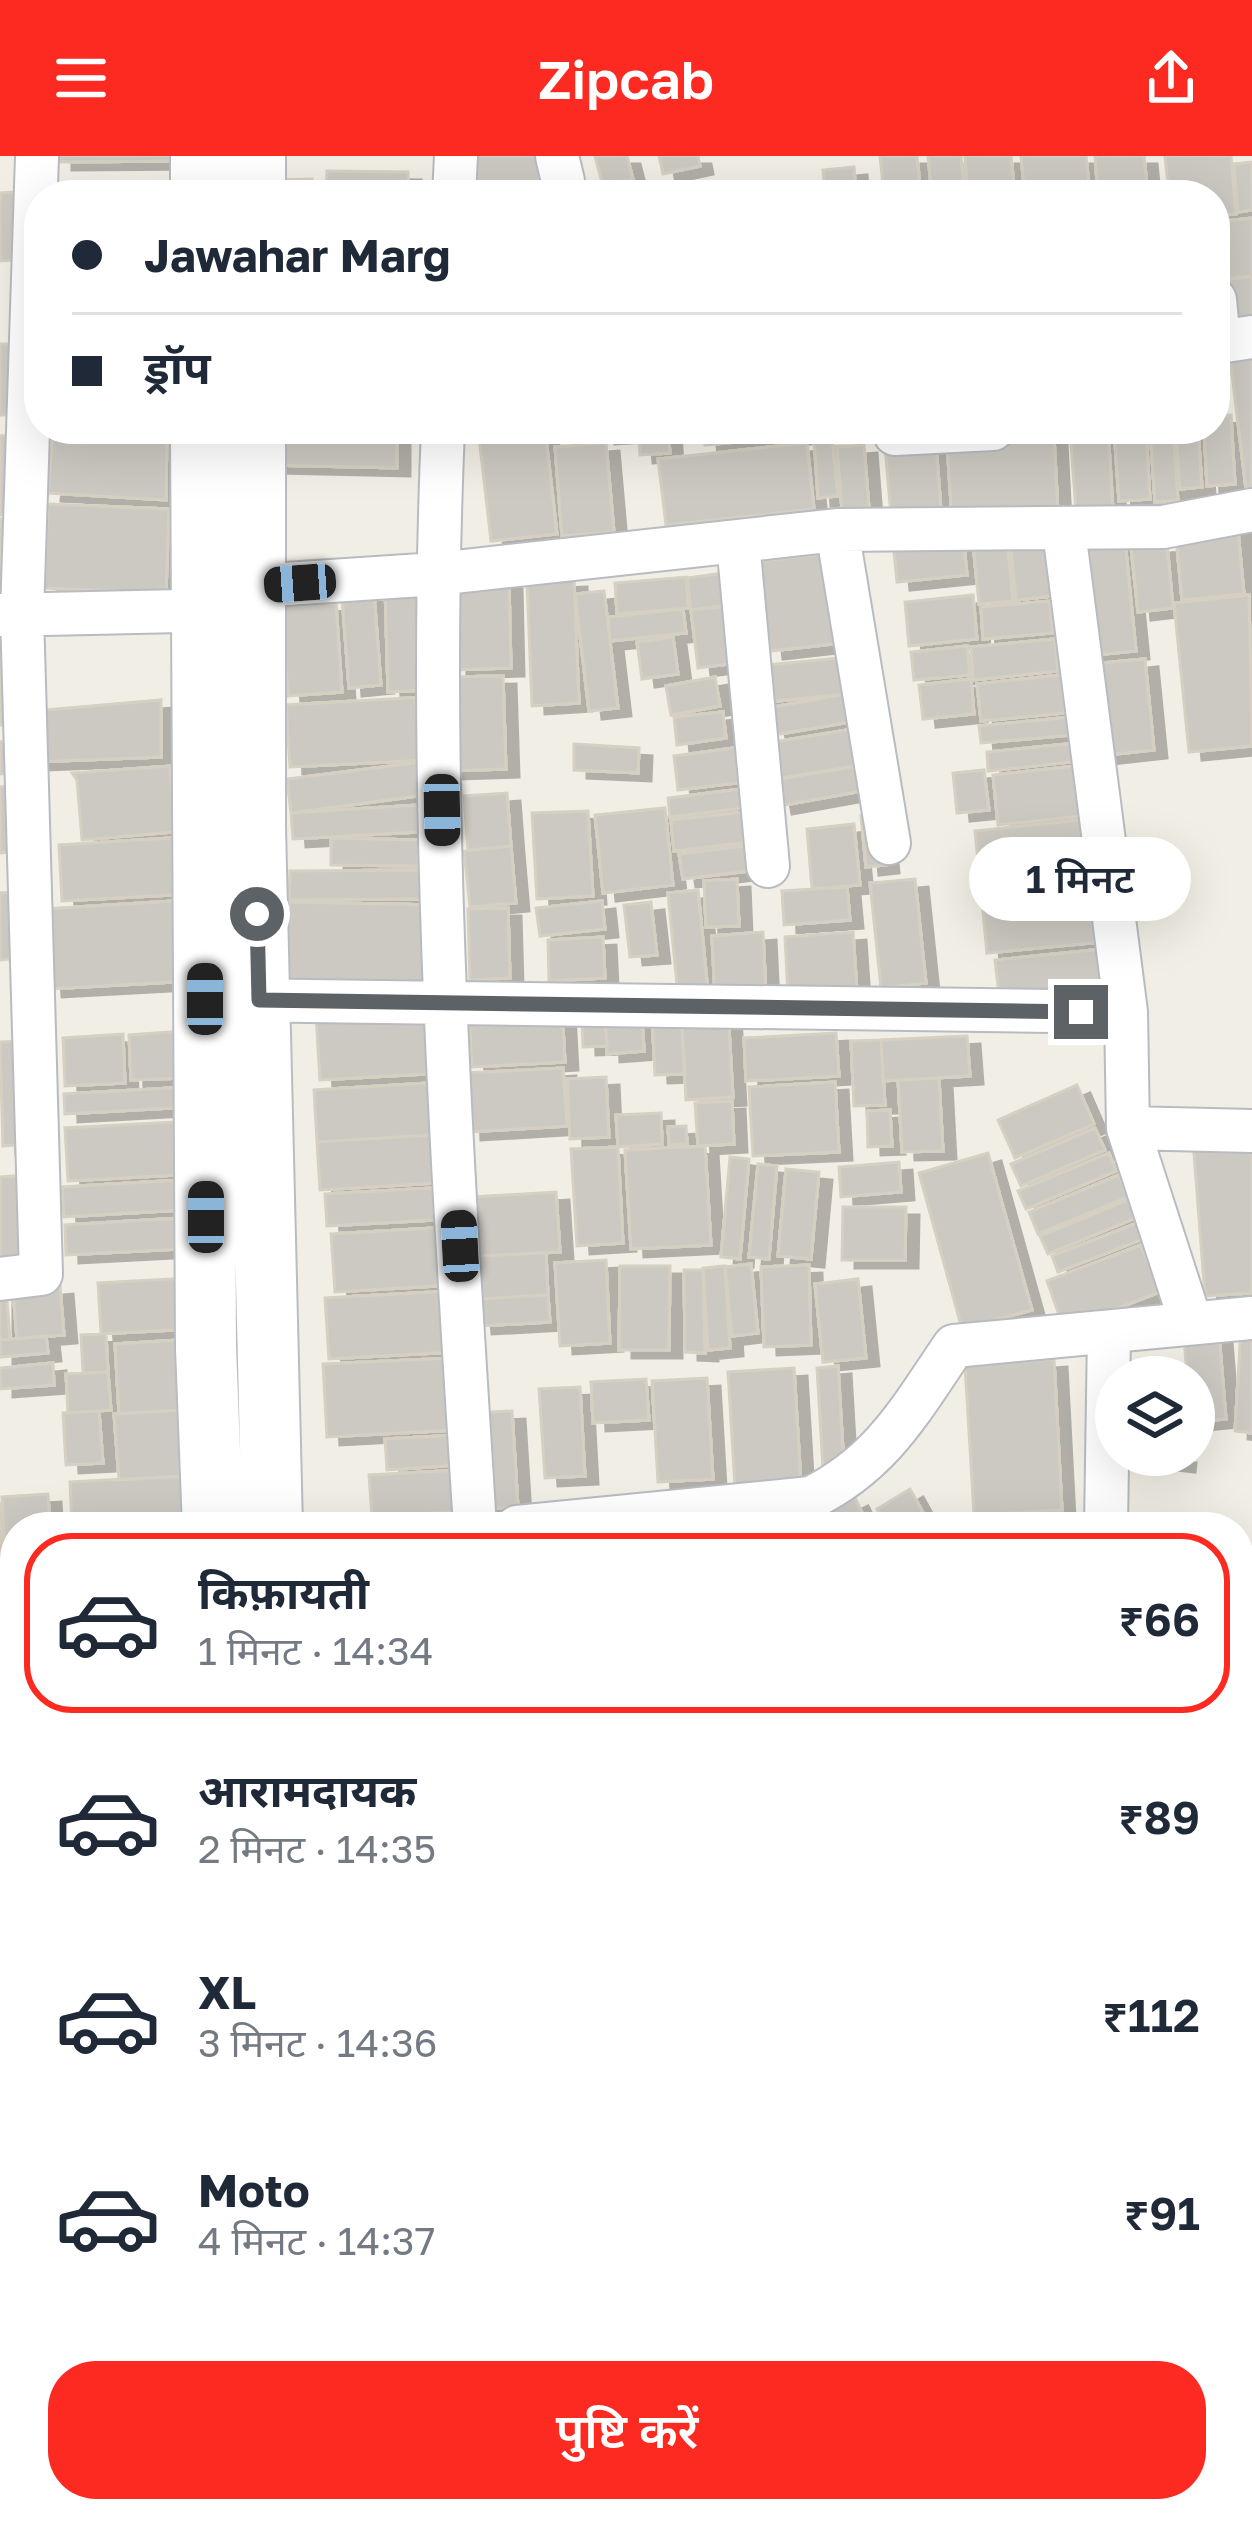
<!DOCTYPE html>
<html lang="hi">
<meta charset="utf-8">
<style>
:root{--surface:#fff;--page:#f2f2f3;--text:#1f2937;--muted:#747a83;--line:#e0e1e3;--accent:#fc2a21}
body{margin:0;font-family:"Golos Text","Noto Sans Devanagari",sans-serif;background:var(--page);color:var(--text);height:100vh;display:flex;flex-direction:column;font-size:45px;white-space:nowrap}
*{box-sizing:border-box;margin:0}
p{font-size:39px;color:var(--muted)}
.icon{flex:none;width:66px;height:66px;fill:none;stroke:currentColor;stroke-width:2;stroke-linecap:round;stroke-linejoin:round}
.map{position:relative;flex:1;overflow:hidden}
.panel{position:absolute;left:0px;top:1356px;width:1254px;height:1011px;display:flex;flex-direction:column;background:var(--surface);border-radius:48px 48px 0 0;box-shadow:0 12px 48px #0002}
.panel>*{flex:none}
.hud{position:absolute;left:24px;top:24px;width:1206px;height:264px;border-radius:48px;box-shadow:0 12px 48px #0002;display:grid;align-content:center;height:264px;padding:0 48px;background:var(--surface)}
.tools{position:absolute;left:1095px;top:1200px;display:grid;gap:24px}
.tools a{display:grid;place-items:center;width:120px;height:120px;border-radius:50%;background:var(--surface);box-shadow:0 12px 48px #0002;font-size:60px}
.end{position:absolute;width:54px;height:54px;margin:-27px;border:15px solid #5d6267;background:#fff;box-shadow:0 0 0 6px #fff}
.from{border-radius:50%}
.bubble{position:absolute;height:84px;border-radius:42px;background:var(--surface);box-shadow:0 12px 48px #0002;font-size:39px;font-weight:600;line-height:84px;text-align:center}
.car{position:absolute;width:36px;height:72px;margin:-36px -18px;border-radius:15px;box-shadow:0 0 9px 3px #0007;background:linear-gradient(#222 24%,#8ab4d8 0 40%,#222 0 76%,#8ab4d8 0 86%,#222 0)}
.hud b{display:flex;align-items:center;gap:42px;height:114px;font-size:45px}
.hud b+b{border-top:3px solid var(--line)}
.hud i{width:30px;height:30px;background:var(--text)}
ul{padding:21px 0 0;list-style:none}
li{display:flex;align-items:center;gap:36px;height:180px;margin:0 24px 18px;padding:0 24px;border:6px solid transparent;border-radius:48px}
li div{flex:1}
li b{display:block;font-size:45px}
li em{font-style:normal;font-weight:600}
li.on{border-color:var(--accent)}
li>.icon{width:108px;height:108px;stroke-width:1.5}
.primary-button{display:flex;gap:24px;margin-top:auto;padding:24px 48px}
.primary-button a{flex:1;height:138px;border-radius:48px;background:var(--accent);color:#fff;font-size:48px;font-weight:600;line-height:138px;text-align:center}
header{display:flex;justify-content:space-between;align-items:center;height:156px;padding:0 48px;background:var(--accent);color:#fff;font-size:54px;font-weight:600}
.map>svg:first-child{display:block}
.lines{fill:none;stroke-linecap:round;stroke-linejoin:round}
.river{stroke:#a7dcff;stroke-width:90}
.building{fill:#ccc9c2;stroke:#d6d0c3;stroke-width:3;filter:url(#shadow)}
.minor-casing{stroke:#b8bcc0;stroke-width:46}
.secondary-casing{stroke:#b9bdc2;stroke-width:64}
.minor{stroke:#fff;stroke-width:42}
.secondary{stroke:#fff;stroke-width:60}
.route{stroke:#5d6267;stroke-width:15}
</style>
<header><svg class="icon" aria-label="menu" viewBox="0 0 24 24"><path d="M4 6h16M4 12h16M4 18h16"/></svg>Zipcab<svg class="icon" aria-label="share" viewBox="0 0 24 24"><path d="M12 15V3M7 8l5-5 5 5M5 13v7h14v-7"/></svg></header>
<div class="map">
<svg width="1252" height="2365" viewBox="0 0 1252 2365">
<defs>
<filter id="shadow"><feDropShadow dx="13" dy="8" stdDeviation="0" flood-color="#0004"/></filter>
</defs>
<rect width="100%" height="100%" fill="#f1eee5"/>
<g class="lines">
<path class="river" d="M1239 1452 1252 1454
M0 1974 15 1970"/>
</g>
<path class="building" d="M59 0H190V5L59 6Z
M466 0H544L547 39H469Z
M595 0H627L633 23 603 30Z
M659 0H698L700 10 663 18Z
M880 0H917L921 39H884Z
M928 0H961L965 39H932Z
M965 0H1011L1015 39H968Z
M1021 0H1086L1090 39H1025Z
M1095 0H1144L1148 39H1098Z
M1165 0H1231L1236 58 1215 60V39H1169Z
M1252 6V54L1238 56 1234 8Z
M854 11 856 39H825L823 14Z
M327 15 408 16V39H326Z
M312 23V39H277V24Z
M15 36 18 104 0 105V37Z
M1252 62V120L1220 123 1215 66Z
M1252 121V168L1224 171 1219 124Z
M0 188H26L24 257 0 259Z
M1252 200V341H1247L1230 202Z
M1231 259 1235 328 1207 330 1204 273H1215V260Z
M167 273 166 344 48 337 53 277Z
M268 273H397V312L267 309Z
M478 273H545L557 378 491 385Z
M602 273H632V278L602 280Z
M638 273H668L670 297 640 299Z
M703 273H798L799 280 705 289Z
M1070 273H1108L1113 354 1076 356Z
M1114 273H1146L1150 343 1119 345Z
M1150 273H1173L1178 345 1155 346Z
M1176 273H1198L1202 331 1180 333Z
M17 279 21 358 0 359V280Z
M1054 280 1058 357 952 364 947 287Z
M832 282 838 340 818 342 814 283Z
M606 287 614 376 562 380 555 291Z
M807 287 814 353 666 369 658 303Z
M936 288 942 367 892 371 885 291Z
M864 289 870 365 843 367 837 291Z
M48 348 169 353 166 437 44 432Z
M0 363H12L18 434 0 435Z
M1237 364 1244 438 1182 444 1175 370Z
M1047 381 1054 440 1016 444 1010 384Z
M1007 383 1013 445 979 448 973 387Z
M1125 385 1136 495 1084 500 1074 390Z
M964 388 967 419 897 426 894 395Z
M1167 388 1173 452 1138 456 1131 391Z
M825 398 834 488 770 495 760 405Z
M738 415 742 447 691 454 687 422Z
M686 421 688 452 617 458 615 427Z
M574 423 579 547 532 550 527 425Z
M509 425 511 512 454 514 451 426Z
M385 431H421L425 534 388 536Z
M604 435 618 552 589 555 575 438Z
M374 438 381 529 349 532 342 440Z
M973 439 977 483 909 490 905 446Z
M1249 439 1252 590 1189 596 1174 447Z
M1050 445 1053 477 983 483 981 451Z
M336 447 342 536 288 540 282 450Z
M737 449 744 506 698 512 691 454Z
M683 453 686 477 610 485 608 461Z
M11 478 18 567 0 569V480Z
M673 481 678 518 642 523 637 486Z
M1055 483 1058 515 973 524 971 491Z
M967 490 970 519 914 524 911 496Z
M841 502 845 538 759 547 755 510Z
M1145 503 1154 594 1098 600 1090 508Z
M1061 519 1065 557 981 565 977 528Z
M503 520 506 613 446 615 443 521Z
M715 521 720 550 671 559 666 530Z
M971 523 974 558 923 563 919 529Z
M845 538 850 566 774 579 768 552Z
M424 541 427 604 290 611 286 549Z
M161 544V601L34 606 35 555Z
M723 556 726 582 677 589 674 561Z
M1072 561 1073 579 981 587 979 570Z
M853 573 858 610 780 623 774 586Z
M15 585 17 616 0 618V586Z
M1078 587 1080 605 988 615 987 596Z
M574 588 639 592 638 617 574 614Z
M741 591 745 626 678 634 674 600Z
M423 606 426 639 291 657 287 623Z
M868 608 873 633 779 650 774 623Z
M1086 609 1091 659 998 669 993 619Z
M170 610 175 676 82 684 77 624 72 617Z
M984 614 989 654 957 657 953 617Z
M14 630 19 695 0 697V631Z
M749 632 751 651 670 661 668 642Z
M507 637 511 690 468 694 464 640Z
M417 649 418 676 293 683 291 657Z
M665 652 673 729 603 737 595 659Z
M588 655 593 740 537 743 532 657Z
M754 655 758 685 674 695 671 664Z
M881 659 886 709 866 711 861 660Z
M1091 663 1103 786 987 797 975 675Z
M854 668 860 729 812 733 807 673Z
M186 681 190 738 62 745 59 689Z
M331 682 419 684 418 710 331 709Z
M761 688 765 713 683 723 679 698Z
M511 690 516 747 470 751 464 695Z
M424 714V743L289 744 290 715Z
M737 723 739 770 706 771 704 725Z
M915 723 926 827 881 832 870 727Z
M847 731 850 764 784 769 782 735Z
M698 734 708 836 678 839 668 737Z
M13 736 20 802 0 804V737Z
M188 744 192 825 49 833 45 753Z
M602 745 605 773 540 780 536 752Z
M288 746 437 749 436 830 286 827Z
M651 746 657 799 630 801 624 749Z
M508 752 510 822 470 824 468 753Z
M763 776 766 839 715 842 712 780Z
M853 776 857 835 788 840 785 781Z
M603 781 605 822 549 825 548 784Z
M1104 793 1109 836 1000 847 995 804Z
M439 852 443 917 320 924 316 859Z
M562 852 565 906 472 911 469 857Z
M728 854 733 941 686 944 681 857Z
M642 855 644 895 607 898 605 857Z
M681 857 685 918 655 919 652 859Z
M605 863 607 890 583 891 582 864Z
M182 875 184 922 131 924 129 879Z
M836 877 839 920 746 925 744 882Z
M123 878 125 927 65 930 63 882Z
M967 880 970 920 883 925 881 884Z
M881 884 885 949 854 950 851 885Z
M23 885 30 988 3 990 0 886Z
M563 912 567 970 468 976 465 917Z
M606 921 609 981 570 983 567 923Z
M939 922 943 995 902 996 898 924Z
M444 926 447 978 317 986 314 934Z
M835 926 839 996 753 1000 749 931Z
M1077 929 1094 968 1015 1002 998 964Z
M188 931 189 951 65 958 64 938Z
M732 945 734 988 698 990 695 947Z
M890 954 892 990 868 991 867 955Z
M661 957 662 988 618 991 616 959Z
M192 965 195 1018 68 1025 65 972Z
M686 970 687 988 669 989 668 971Z
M1095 972 1105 994 1021 1030 1011 1008Z
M451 978 453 1026 320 1034 317 986Z
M1252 980V1137L1205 1140 1193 985Z
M705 990 711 1089 631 1093 625 994Z
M618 991 623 1087 577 1090 571 993Z
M988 997 1032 1154 962 1173 919 1017Z
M1109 997 1116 1015 1026 1053 1018 1035Z
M730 1001 749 1003 740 1103 721 1101Z
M899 1006 901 1036 841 1041 839 1011Z
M758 1008 777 1010 769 1103 749 1101Z
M786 1013 819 1016 811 1103 778 1100Z
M30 1019 35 1107 0 1109V1021Z
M1119 1019 1128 1041 1038 1078 1029 1056Z
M197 1023 199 1053 64 1061 62 1031Z
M450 1031 452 1063 327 1070 325 1038Z
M556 1036 560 1096 475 1100 472 1041Z
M1130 1043 1138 1061 1048 1098 1040 1080Z
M843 1051H906L905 1104H842Z
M196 1061 198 1092 66 1099 65 1069Z
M1145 1064 1151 1080 1058 1116 1052 1100Z
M450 1071 454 1129 335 1136 331 1078Z
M1141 1089 1160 1136 1064 1173 1047 1125Z
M546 1097 548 1139 477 1143 475 1100Z
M606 1104 610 1187 560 1190 555 1107Z
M751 1108 758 1177 732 1180 725 1111Z
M809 1109 811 1189 764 1191 761 1111Z
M620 1110H670L669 1194H619Z
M725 1110 730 1192 708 1194 703 1112Z
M684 1114H703L705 1197 685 1196Z
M189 1122 192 1173 101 1178 98 1127Z
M858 1123 866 1202 823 1206 815 1128Z
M60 1130 64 1179 17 1183 13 1134Z
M6 1133 10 1183 0 1184V1134Z
M450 1135 454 1196 329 1203 325 1142Z
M548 1139 550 1166 479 1170 477 1143Z
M1241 1171H1252V1277L1235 1275Z
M106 1178 108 1216 83 1217 81 1179Z
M1219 1178 1226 1263 1194 1266V1221H1187L1184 1181Z
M46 1180 48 1197 0 1201V1184Z
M194 1183 198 1253 119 1258 115 1188Z
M452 1202 456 1274 327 1281 323 1208Z
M1054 1203 1062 1354 974 1359 965 1209Z
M53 1207 54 1229 0 1233V1212Z
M838 1210 844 1311 823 1312 817 1212Z
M794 1212 801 1328 735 1331 728 1216Z
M108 1216 111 1254 68 1257 66 1218Z
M707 1222 713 1323 658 1326 652 1225Z
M646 1223 649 1264 593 1267 591 1226Z
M580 1231 585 1320 545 1322 539 1233Z
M198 1253 201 1319 119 1324 114 1258Z
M99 1255 103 1307 66 1309 63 1257Z
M512 1255 518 1351 479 1353 474 1257Z
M457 1279 458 1309 387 1314 385 1283Z
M1155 1299H1183L1182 1308 1155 1305Z
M461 1314 464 1355 372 1361 369 1319Z
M201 1319 208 1371H72L70 1326Z
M910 1333 931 1371H887L877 1353Z
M48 1338 50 1371H15V1404L6 1405 2 1341Z
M855 1342 869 1371H799V1369Z
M0 1346 5 1425H0Z
M15 1471V1576L0 1579V1473Z
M1239 1523 1247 1524 1239 1625Z
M1252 1539V1623H1245Z
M15 1602V1706L0 1708V1604Z
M15 1751V1812L3 1813 0 1753Z
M15 1812V1873H6L3 1813Z
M1252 2123V2207L1239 2208V2124Z
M0 2213 12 2215 0 2289Z
M1252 2222V2247L1239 2248V2223Z
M1244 2250 1247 2280 1239 2281V2251Z
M4 2285 15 2286V2352H105V2360L0 2351Z
M112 2352H207V2357L112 2355Z
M369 2352H487V2365H369Z
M505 2352H556L557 2365H506Z
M584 2352H631L633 2365H585Z
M676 2352H725L726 2365H677Z
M731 2352H792L793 2365H732Z
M876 2352H949V2365H876Z
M968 2352H1022L1020 2365H967Z
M1152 2352H1198L1200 2365H1153Z"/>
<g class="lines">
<g class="minor-casing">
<path id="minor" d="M557 0 563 25
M454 39 456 0
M1215 144 1219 186 1252 181
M443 273C427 638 452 1006 475 1371
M895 278 993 273
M837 374 889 687
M1064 375 1126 856 1128 972 1191 1167
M738 386 768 710
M255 430 437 418 837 374 1163 371 1252 354
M0 459 227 454
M233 844 1126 856
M1128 972 1252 975
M0 1123 41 1118 22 458 37 0
M517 1371 811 1342C883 1306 910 1254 954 1190L1252 1162
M1106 1371 1109 1177
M0 1462 15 1459
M1239 1655 1252 1658
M1239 2338 1252 2348
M815 2352 816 2365"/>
</g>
<g class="secondary-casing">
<path id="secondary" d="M255 0V39
M201 39V0
M201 273 206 1192 213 1371
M255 273V672L272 1371
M246 2352V2365
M306 2352V2365"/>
</g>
<use href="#minor" class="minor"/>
<use href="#secondary" class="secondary"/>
</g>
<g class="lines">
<path class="route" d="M257 758 259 844 1081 856"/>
</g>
</svg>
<div class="tools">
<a><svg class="icon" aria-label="layers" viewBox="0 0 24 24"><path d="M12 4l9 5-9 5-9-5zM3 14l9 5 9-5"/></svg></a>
</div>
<i class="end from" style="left:257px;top:758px"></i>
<i class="end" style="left:1081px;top:856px"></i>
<div class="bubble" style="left:969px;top:681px;width:222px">1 मिनट</div>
<i class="car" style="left:300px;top:427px;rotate:266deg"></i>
<i class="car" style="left:442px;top:654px;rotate:179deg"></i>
<i class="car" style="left:205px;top:843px;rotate:0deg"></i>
<i class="car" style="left:206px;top:1061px;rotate:0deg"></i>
<i class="car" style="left:460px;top:1090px;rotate:357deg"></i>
<div class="hud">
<b><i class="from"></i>Jawahar Marg</b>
<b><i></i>ड्रॉप</b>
</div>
<section class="panel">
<ul>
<li class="on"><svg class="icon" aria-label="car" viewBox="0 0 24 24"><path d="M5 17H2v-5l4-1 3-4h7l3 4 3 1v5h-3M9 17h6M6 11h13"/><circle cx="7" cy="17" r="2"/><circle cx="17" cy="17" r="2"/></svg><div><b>किफ़ायती</b><p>1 मिनट · 14:34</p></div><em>₹66</em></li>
<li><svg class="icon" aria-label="car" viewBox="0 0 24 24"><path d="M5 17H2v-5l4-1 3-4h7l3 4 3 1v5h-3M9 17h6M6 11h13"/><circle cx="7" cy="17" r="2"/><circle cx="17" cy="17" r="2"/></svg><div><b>आरामदायक</b><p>2 मिनट · 14:35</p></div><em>₹89</em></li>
<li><svg class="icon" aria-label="car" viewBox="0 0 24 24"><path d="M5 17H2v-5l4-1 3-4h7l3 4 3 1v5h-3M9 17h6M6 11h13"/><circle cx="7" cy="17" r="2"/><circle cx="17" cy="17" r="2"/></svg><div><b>XL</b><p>3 मिनट · 14:36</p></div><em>₹112</em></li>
<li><svg class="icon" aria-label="car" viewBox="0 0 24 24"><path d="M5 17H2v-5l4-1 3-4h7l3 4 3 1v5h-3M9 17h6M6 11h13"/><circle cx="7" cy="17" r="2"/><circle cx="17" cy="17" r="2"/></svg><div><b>Moto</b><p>4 मिनट · 14:37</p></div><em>₹91</em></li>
</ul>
<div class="primary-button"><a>पुष्टि करें</a></div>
</section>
</div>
